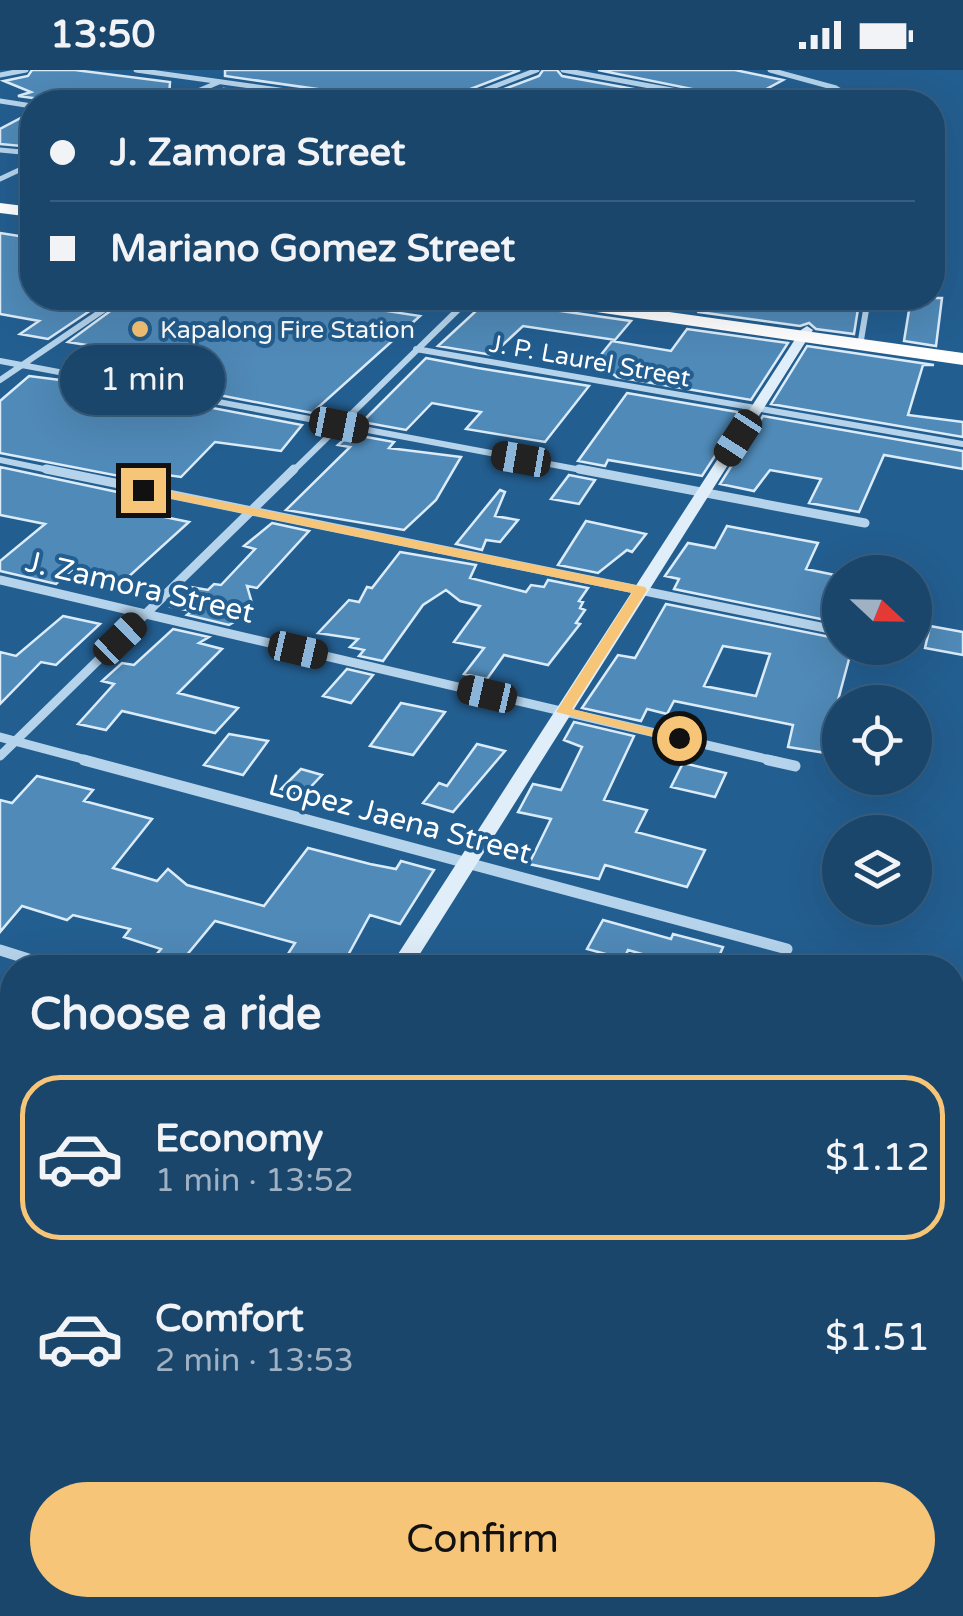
<!DOCTYPE html>
<meta charset="utf-8">
<style>
:root{--surface:#1a466c;--page:#234d72;--text:#f1f3f6;--muted:#9fb1c2;--line:#385e7f;--accent:#f7c578}
body{margin:0;font-family:"Varela Round",sans-serif;background:var(--page);color:var(--text);height:100vh;display:flex;flex-direction:column;font-size:38px;white-space:nowrap}
*{box-sizing:border-box;margin:0}
p{font-size:32px;color:var(--muted)}
.icon{flex:none;width:55px;height:55px;fill:none;stroke:currentColor;stroke-width:2;stroke-linecap:round;stroke-linejoin:round}
.map{position:relative;flex:1;overflow:hidden}
.drawer{position:absolute;left:0px;top:885px;width:965px;height:662px;display:flex;flex-direction:column;background:var(--surface);border-radius:40px 40px 0 0;box-shadow:0 10px 40px #0002,0 0 0 2px var(--line)}
.drawer>*{flex:none}
.guide{position:absolute;left:20px;top:20px;width:925px;height:220px;border-radius:40px;box-shadow:0 10px 40px #0002,0 0 0 2px var(--line);display:grid;align-content:center;height:220px;padding:0 30px;background:var(--surface)}
.needle{width:65px;rotate:112deg}
.fabs{position:absolute;left:822px;top:485px;display:grid;gap:20px}
.fabs a{display:grid;place-items:center;width:110px;height:110px;border-radius:50%;background:var(--surface);box-shadow:0 10px 40px #0002,0 0 0 2px var(--line);font-size:50px}
.end{position:absolute;width:45px;height:45px;margin:-22px;border:12px solid #f7c578;background:#111;box-shadow:0 0 0 5px #111}
.from{border-radius:50%}
.bubble{position:absolute;height:70px;border-radius:35px;background:var(--surface);box-shadow:0 10px 40px #0002,0 0 0 2px var(--line);font-size:32px;font-weight:600;line-height:70px;text-align:center}
.car{position:absolute;width:30px;height:60px;margin:-30px -15px;border-radius:12px;box-shadow:0 0 8px 2px #0007;background:linear-gradient(#222 24%,#8ab4d8 0 40%,#222 0 76%,#8ab4d8 0 86%,#222 0)}
.guide b{display:flex;align-items:center;gap:35px;height:95px;font-size:38px}
.guide b+b{border-top:2px solid var(--line)}
.guide i{width:25px;height:25px;background:var(--text)}
ul{padding:0;list-style:none}
li{display:flex;align-items:center;gap:30px;height:165px;margin:0 20px 15px;padding:0 10px;border:5px solid transparent;border-radius:40px}
li div{flex:1}
li b{display:block;font-size:38px}
li em{font-style:normal;font-weight:600}
li.current{border-color:var(--accent)}
li>.icon{width:90px;height:90px;stroke-width:1.5}
h2{padding:0 30px;font-size:45px;line-height:120px}
.cta{display:flex;gap:20px;margin-top:auto;padding:20px 30px}
.cta a{flex:1;height:115px;border-radius:60px;background:var(--accent);color:#111;font-size:40px;font-weight:600;line-height:115px;text-align:center}
.status{display:flex;justify-content:space-between;align-items:center;height:70px;padding:0 50px;background:var(--surface);direction:ltr}
.status svg{height:28px;fill:currentColor}
.map>svg:first-child{display:block}
.building{fill:#508ab8;stroke:#daebf9;stroke-width:2.5;fill-rule:evenodd}
.lines{fill:none;stroke-linecap:round;stroke-linejoin:round}
.street-far4{stroke:#b5d4ec;stroke-width:5}
.street-far3{stroke:#b5d4ec;stroke-width:6}
.street-far2{stroke:#b5d4ec;stroke-width:9}
.street-far1{stroke:#b5d4ec;stroke-width:11}
.street{stroke:#b5d4ec;stroke-width:14}
.secondary{fill:#e0eef9;fill-rule:evenodd}
.highway{fill:#fff;fill-rule:evenodd}
.route{fill:#f7c578}
.poi-dot{fill:#f7c578;stroke:#235e90;stroke-width:4}
.labels{text-anchor:middle;stroke-width:8;stroke-linejoin:round;paint-order:stroke}
.far-poi-label{font-size:25px;fill:#fff;stroke:#235e90;text-anchor:start}
.far-street-label{font-size:25px;fill:#fff;stroke:#235e90}
.street-label{font-size:30px;fill:#fff;stroke:#235e90}
</style>
<div class="status"><b>13:50</b><svg viewBox="0 0 49 12"><path d="M0 12V9h3v3zM5 12V6h3v6zM10 12V3h3v9zM15 12V0h3v12zM26 1h20v11H26zM47 4h2v5h-2z"/></svg></div>
<div class="map">
<svg width="963" height="1546" viewBox="0 0 963 1546">
<rect width="100%" height="100%" fill="#235e90"/>
<path class="building" d="M32 0H75L170 12 169 27 166 32H62L18 26 31 22 4 11 28 6Z
M225 0H520L452 26 448 32H371L366 26 225 6Z
M543 0H557L562 6 705 32H470L539 6Z
M598 0H735L783 10 746 30Z
M224 19 323 32H223Z
M32 42V77L0 74V59Z
M0 163 32 168V228H109L48 269 20 264 39 251 0 244Z
M128 228H302L420 246 312 343 162 314 166 288 68 272Z
M490 228 522 229 533 237 631 251 615 270 523 256 492 285 438 276Z
M710 228H781L858 239 854 264 816 259 809 253 800 256 699 242Z
M911 228H942L936 276 904 271Z
M687 259 788 273 751 330 617 307 596 291 612 271 671 281Z
M807 276 934 295H923L908 345 963 352V367L771 334Z
M426 288 478 298 589 316 545 372 466 359 481 342 432 333 406 360 362 352Z
M29 306 76 312 302 355 281 381 215 372 181 407 160 404 150 412 0 383V331Z
M627 323 743 343 702 406 608 390 605 396 578 391Z
M763 346 963 381V399L884 385 859 442 809 433 821 409 770 400 754 421 720 414Z
M350 364 394 372 389 378 461 387 436 430 404 460 286 440 350 377 338 375Z
M0 397 136 426 121 438 189 452 125 510 74 498 56 514 0 501V491L45 454 0 445Z
M569 405 595 410 579 434 551 429Z
M500 420 505 422 495 446 518 450 500 472 486 470 482 480 456 474Z
M586 451 646 464 632 482 627 480 598 503 558 495Z
M272 453 309 461 257 518 247 516 254 540 229 555 187 545 192 541 171 537 191 517 208 520 214 514 221 515 255 479 244 476Z
M727 456 818 473 806 499 840 506V553L674 519 679 509 665 506 688 473 715 478Z
M400 482 476 495 470 508 526 522 531 515 544 517 548 510 588 518 579 531 583 532 580 538 585 540 576 553 580 554 548 595 504 585 487 609 464 604 484 578 454 572 480 536 460 531 446 520 423 535 383 591 359 586 364 580 350 577 358 569 318 563 349 530 359 532 367 517 372 518Z
M666 534 840 569V578H852L833 649 840 650V678L833 677 832 684 788 677 793 655 674 631 667 644 647 639 641 651 582 638 618 585 635 588ZM723 576 770 584 756 626 704 616Z
M63 546 100 554 56 595 41 592 0 634V582L16 586Z
M930 556 963 562V585L925 578Z
M173 559 209 567 199 573 222 579 178 623 238 638 215 663 122 641 106 660 78 654 114 614 102 611 122 593 134 595Z
M347 599 373 605 351 633 323 626Z
M401 633 445 642 413 685 370 676Z
M574 652 634 666 604 730 647 740 636 762 705 780 687 817 605 795 599 809 529 794 551 749 518 742 533 714 561 720 582 677 564 670Z
M229 664 268 671 243 705 204 695Z
M477 674 505 681 453 742 423 733 439 713 447 716Z
M683 693 726 703 715 727 671 717Z
M301 699 322 705 302 726 281 719Z
M37 706 93 720 84 731 152 749 113 798 157 811 168 799 187 815 264 836 308 778 370 794 396 799 401 791 434 800 400 854 370 845 341 898H279L295 873 215 851 176 898H145L161 879 124 867 130 859 73 845 67 850 22 836 0 862V730L12 733Z
M603 850 671 869 673 864 723 877 714 898H691L628 880 624 889 587 879Z"/>
<g class="lines">
<path class="street-far4" d="M136 0 365 32
M563 0 737 32
M770 0 836 18 844 23 847 32
M0 5 26 0
M0 31 32 36
M172 32 219 12
M454 32 537 0
M0 80 32 83
M0 109 32 94"/>
<path class="street-far3" d="M860 276 868 228
M416 279 963 374
M0 291 592 402
M0 310 121 228
M0 390 58 402
M292 402 470 228"/>
<path class="street-far2" d="M46 399 840 561
M579 399 865 453
M0 510 779 692
M0 667 94 692
M0 686 294 399"/>
<path class="street-far1" d="M84 690 787 879
M768 690 795 696
M0 880 57 898"/>
<path class="street" d="M0 1171 12 1176
M952 1525 960 1528"/>
<path class="secondary" d="M807 256 813 260 411 898H389L801 260Z
M12 1486V1529L0 1536V1492Z"/>
<path class="highway" d="M0 133 32 137V147L0 143Z
M525 228H569L963 283V295L534 233Z"/>
</g>
<path class="route" d="M143 416 645 517 647 520 572 639 687 668 679 673 556 642 632 523 139 422Z"/>
<circle class="poi-dot" cx="140" cy="259" r="10"/>
<g class="labels">
<g class="far-poi-label">
<text x="160" y="268">Kapalong Fire Station</text>
</g>
<g class="far-street-label">
<text transform="translate(590 290) rotate(10)" y="9">J. P. Laurel Street</text>
</g>
<g class="street-label">
<text transform="translate(140 517) rotate(13)" y="10">J. Zamora Street</text>
<text transform="translate(400 749) rotate(15)" y="10">Lopez Jaena Street</text>
</g>
</g>
</svg>
<div class="fabs">
<a><svg class="needle" viewBox="-14 -14 28 28"><path d="M0-13l5 13h-10z" fill="#e53935"/><path d="M0 13l5-13h-10z" fill="#9fb1c2"/></svg></a>
<a><svg class="icon" aria-label="locate" viewBox="0 0 24 24"><circle cx="12" cy="12" r="6"/><path d="M12 2v4M12 18v4M2 12h4M18 12h4"/></svg></a>
<a><svg class="icon" aria-label="layers" viewBox="0 0 24 24"><path d="M12 4l9 5-9 5-9-5zM3 14l9 5 9-5"/></svg></a>
</div>
<i class="end from" style="left:679px;top:668px"></i>
<i class="end" style="left:143px;top:420px"></i>
<div class="bubble" style="left:60px;top:275px;width:165px">1 min</div>
<i class="car" style="left:339px;top:355px;rotate:101deg"></i>
<i class="car" style="left:738px;top:368px;rotate:213deg"></i>
<i class="car" style="left:521px;top:389px;rotate:280deg"></i>
<i class="car" style="left:120px;top:569px;rotate:46deg"></i>
<i class="car" style="left:298px;top:580px;rotate:103deg"></i>
<i class="car" style="left:487px;top:624px;rotate:283deg"></i>
<div class="guide">
<b><i class="from"></i>J. Zamora Street</b>
<b><i></i>Mariano Gomez Street</b>
</div>
<section class="drawer">
<h2>Choose a ride</h2>
<ul>
<li class="current"><svg class="icon" aria-label="car" viewBox="0 0 24 24"><path d="M5 17H2v-5l4-1 3-4h7l3 4 3 1v5h-3M9 17h6M6 11h13"/><circle cx="7" cy="17" r="2"/><circle cx="17" cy="17" r="2"/></svg><div><b>Economy</b><p>1 min · 13:52</p></div><em>$1.12</em></li>
<li><svg class="icon" aria-label="car" viewBox="0 0 24 24"><path d="M5 17H2v-5l4-1 3-4h7l3 4 3 1v5h-3M9 17h6M6 11h13"/><circle cx="7" cy="17" r="2"/><circle cx="17" cy="17" r="2"/></svg><div><b>Comfort</b><p>2 min · 13:53</p></div><em>$1.51</em></li>
</ul>
<div class="cta"><a>Confirm</a></div>
</section>
</div>
